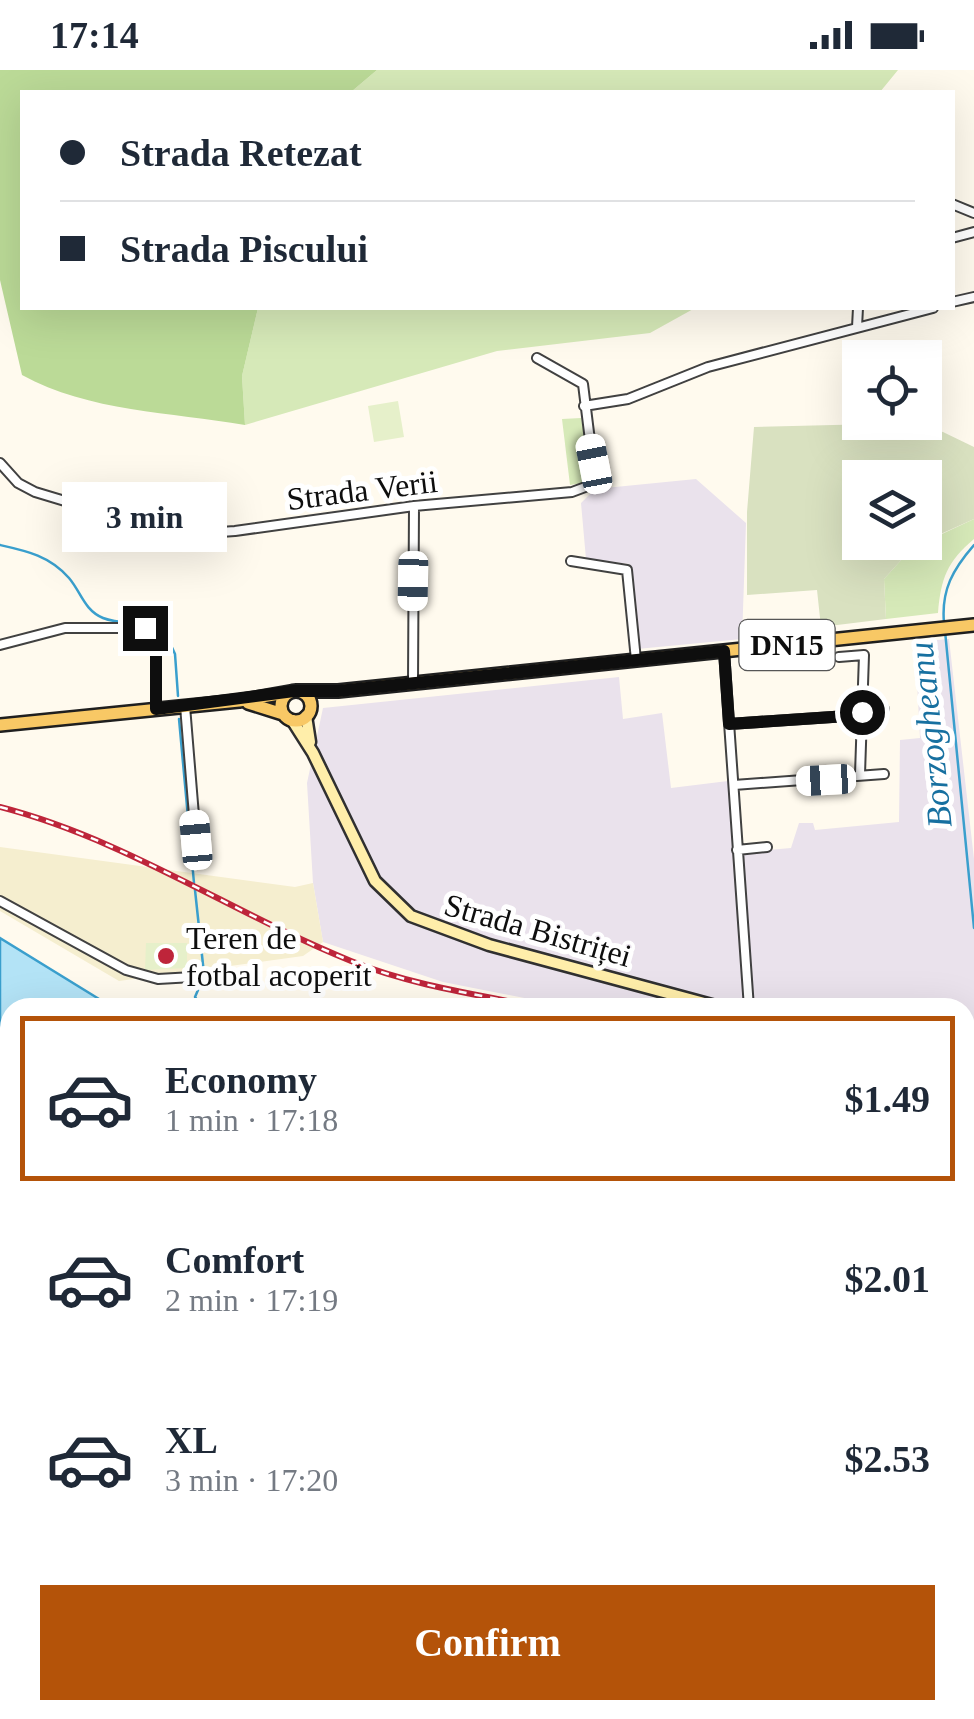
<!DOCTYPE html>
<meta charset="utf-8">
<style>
:root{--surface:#fff;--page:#f6f6f7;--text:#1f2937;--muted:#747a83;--line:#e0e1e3;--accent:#b45309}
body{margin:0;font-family:Georgia,serif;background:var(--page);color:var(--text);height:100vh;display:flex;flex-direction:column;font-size:38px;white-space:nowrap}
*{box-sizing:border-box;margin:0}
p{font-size:32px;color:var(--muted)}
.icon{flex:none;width:55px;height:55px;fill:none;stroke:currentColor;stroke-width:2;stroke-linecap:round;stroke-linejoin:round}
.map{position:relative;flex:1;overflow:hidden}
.panel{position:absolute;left:0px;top:928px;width:975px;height:722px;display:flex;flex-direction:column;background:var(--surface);border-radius:30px 30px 0 0;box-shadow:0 10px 40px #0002}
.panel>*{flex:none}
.hud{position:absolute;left:20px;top:20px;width:935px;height:220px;border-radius:0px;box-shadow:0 10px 40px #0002;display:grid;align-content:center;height:220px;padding:0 40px;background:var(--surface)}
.tools{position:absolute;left:842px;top:270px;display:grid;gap:20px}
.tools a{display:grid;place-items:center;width:100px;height:100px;border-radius:0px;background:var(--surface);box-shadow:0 10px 40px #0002;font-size:50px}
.end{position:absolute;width:45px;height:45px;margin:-22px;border:12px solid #0e0e0e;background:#fff;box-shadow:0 0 0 5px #fff}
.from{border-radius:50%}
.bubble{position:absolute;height:70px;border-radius:0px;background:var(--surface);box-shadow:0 10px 40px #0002;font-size:32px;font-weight:700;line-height:70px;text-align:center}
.car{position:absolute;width:30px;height:60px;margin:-30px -15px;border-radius:12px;box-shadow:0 0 8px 2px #0007;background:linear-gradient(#fff 24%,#345 0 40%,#fff 0 76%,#345 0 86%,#fff 0)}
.hud b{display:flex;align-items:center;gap:35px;height:95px;font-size:38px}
.hud b+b{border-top:2px solid var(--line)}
.hud i{width:25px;height:25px;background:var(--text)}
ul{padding:18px 0 0;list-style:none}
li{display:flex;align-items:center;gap:30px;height:165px;margin:0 20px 15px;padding:0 20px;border:5px solid transparent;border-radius:0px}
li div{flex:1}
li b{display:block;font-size:38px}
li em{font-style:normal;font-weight:700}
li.on{border-color:var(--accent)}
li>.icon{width:90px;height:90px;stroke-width:1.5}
.cta{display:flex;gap:20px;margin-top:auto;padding:20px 40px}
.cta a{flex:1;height:115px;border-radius:0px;background:var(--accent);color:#fff;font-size:40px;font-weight:700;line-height:115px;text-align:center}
.status{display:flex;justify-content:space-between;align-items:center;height:70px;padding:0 50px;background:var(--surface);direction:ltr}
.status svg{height:28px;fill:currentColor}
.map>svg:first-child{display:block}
.industrial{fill:#eae2ec}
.farmland{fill:#f5eecf}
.green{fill:#d6e9b8}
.forest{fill:#bbda97}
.cemetery{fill:#d9e1c0}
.pitch{fill:#e6f0ca}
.water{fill:#b3e3f6;stroke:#3a9fcd;stroke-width:2.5}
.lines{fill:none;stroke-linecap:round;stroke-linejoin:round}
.stream{stroke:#3a9fcd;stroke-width:2.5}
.minor-casing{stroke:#414141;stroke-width:12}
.secondary-casing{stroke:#303030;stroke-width:15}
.primary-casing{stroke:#1f1f1f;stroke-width:16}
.minor{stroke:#fff;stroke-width:8}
.secondary{stroke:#fea;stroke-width:10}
.primary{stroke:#f8c865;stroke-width:11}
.rail-casing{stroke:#be253a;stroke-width:6}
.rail{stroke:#fff;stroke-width:2.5;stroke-dasharray:8;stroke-linecap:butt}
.route{stroke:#0e0e0e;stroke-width:12}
.poi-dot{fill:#be253a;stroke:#fff;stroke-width:4}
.labels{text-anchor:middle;stroke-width:10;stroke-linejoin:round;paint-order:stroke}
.shield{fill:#fff;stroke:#565656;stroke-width:2.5}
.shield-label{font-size:30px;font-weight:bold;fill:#0e0e0e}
.street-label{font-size:32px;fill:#0e0e0e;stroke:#fff}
.poi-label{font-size:32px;fill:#0e0e0e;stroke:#fff;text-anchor:start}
.water-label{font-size:35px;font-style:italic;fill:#1770a0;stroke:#fff}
</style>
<div class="status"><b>17:14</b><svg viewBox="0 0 49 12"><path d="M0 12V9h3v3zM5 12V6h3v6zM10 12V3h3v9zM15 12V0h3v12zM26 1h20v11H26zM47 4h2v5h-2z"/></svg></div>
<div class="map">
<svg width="974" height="1649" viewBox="0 0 974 1649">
<rect width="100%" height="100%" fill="#fffaee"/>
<path class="industrial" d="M696 409 746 453 742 569 637 579 630 494 586 489 581 433 595 419Z
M949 569 974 789V978H965V938L570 937 443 912 323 872 313 813 307 713 323 638 619 607 623 649 662 643 671 718 728 711 733 783 791 778 799 753H813L815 760 899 752 900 670 920 668 915 572Z"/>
<path class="farmland" d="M0 777 295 817 313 813 323 872 303 886 119 911 0 841Z"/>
<path class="green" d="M377 0H898L880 22H351Z
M258 238H695L650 263 497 281 245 355 242 306Z
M581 348 591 401 582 413 570 415 562 349Z
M974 449V469C947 492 941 508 938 543L886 549 884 509 912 478Z"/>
<path class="forest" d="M0 0H377L351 22H22V238H258L242 306 245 355C171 342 89 342 22 305L0 210Z
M974 1263V1649H629L646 1646 650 1640H965V1268Z"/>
<path class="cemetery" d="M915 353 943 362 974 377V449L925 471V408H860V472L923 473 912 478 884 509 886 549 821 557 817 520 747 525V442L754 357Z"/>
<path class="pitch" d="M398 331 404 367 374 372 368 336Z
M146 873H187V898L145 900Z"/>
<path class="water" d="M0 868 112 937 10 938V1640H629L613 1649H0Z
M974 1142V1266L965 1271V1146Z"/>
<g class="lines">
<path class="stream" d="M0 475C27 481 50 486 69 508 81 522 84 540 103 548 123 556 144 549 164 560L175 584 178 626
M944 553C941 520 953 499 974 475
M945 561 974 858
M179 649 194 813
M195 820 204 904
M201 913 195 927 203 938
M965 1116 969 1117
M639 1640 646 1648"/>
<g class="minor-casing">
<path id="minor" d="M952 134 974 143
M952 168 974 162
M952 232 974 227
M857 257 858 238
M584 336 628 329 708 297 933 238
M0 393 18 413 35 422 128 450 191 464 235 461 414 436 572 422 588 416 594 403 583 314 537 288
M571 491 627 500 636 590
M0 575 65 558H151L156 565V639
M724 581 749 938
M839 587 864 585 860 704
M413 613 414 436
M185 636 196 770
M729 654 862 645 869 639H884
M734 715 884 704
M737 780 767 777
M0 831 126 900 158 909 193 907
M965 1278 974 1274
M650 1649 659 1640"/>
</g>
<g class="secondary-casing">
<path id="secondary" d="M306 646 310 672
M292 650 313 683 375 811 411 846 489 875 723 938
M965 987 974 986"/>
</g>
<g class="primary-casing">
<path id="primary" d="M297 621H338L974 555
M281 636a15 15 0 1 1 30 0a15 15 0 1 1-30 0Z
M248 633 283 644
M0 655 239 631 291 622"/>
</g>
<use href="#minor" class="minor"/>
<use href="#secondary" class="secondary"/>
<use href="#primary" class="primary"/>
<g class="rail-casing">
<path id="rail" d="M0 737C125 769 232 843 351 891 413 916 480 925 545 938
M965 1009H974"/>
</g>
<use href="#rail" class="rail"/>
</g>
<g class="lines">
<path class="route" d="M145 558 154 559 156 564V639L294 621H338L724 581 729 654 862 645V642"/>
</g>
<circle class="poi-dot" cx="166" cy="886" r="10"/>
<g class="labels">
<rect class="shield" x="739.5" y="550" width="95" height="50" rx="8"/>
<g class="shield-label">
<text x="787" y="585">DN15</text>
</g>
<g class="street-label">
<text transform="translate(362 420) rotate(-7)" y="11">Strada Verii</text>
<text transform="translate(538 860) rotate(16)" y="11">Strada Bistriței</text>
</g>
<g class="poi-label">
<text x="186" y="879">Teren de<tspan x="186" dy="37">fotbal acoperit</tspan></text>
</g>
<g class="water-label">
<text transform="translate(930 665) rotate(-96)" y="12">Borzogheanu</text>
</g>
</g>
</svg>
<div class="tools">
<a><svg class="icon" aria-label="locate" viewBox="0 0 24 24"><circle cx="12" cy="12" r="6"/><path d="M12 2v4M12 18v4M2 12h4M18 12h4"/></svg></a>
<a><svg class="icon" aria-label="layers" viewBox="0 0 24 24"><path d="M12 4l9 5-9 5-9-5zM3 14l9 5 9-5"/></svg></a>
</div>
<i class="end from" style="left:862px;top:642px"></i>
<i class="end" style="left:145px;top:558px"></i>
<div class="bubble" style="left:62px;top:412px;width:165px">3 min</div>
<i class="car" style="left:594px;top:394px;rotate:349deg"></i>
<i class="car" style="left:413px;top:511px;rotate:181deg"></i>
<i class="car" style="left:826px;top:710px;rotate:267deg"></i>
<i class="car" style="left:196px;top:770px;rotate:355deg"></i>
<div class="hud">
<b><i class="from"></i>Strada Retezat</b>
<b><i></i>Strada Piscului</b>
</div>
<section class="panel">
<ul>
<li class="on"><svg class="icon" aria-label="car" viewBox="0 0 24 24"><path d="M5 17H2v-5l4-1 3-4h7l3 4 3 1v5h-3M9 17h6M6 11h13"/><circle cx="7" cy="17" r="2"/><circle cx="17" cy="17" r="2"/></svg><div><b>Economy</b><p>1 min · 17:18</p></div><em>$1.49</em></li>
<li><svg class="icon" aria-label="car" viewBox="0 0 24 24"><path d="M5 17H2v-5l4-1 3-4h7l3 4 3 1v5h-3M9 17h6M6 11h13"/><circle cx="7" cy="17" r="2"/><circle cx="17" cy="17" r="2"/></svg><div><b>Comfort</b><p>2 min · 17:19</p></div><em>$2.01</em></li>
<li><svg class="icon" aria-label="car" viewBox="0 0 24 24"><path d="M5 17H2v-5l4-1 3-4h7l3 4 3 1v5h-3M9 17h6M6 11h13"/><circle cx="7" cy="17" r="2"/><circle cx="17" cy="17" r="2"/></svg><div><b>XL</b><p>3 min · 17:20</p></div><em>$2.53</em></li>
</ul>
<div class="cta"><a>Confirm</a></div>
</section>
</div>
